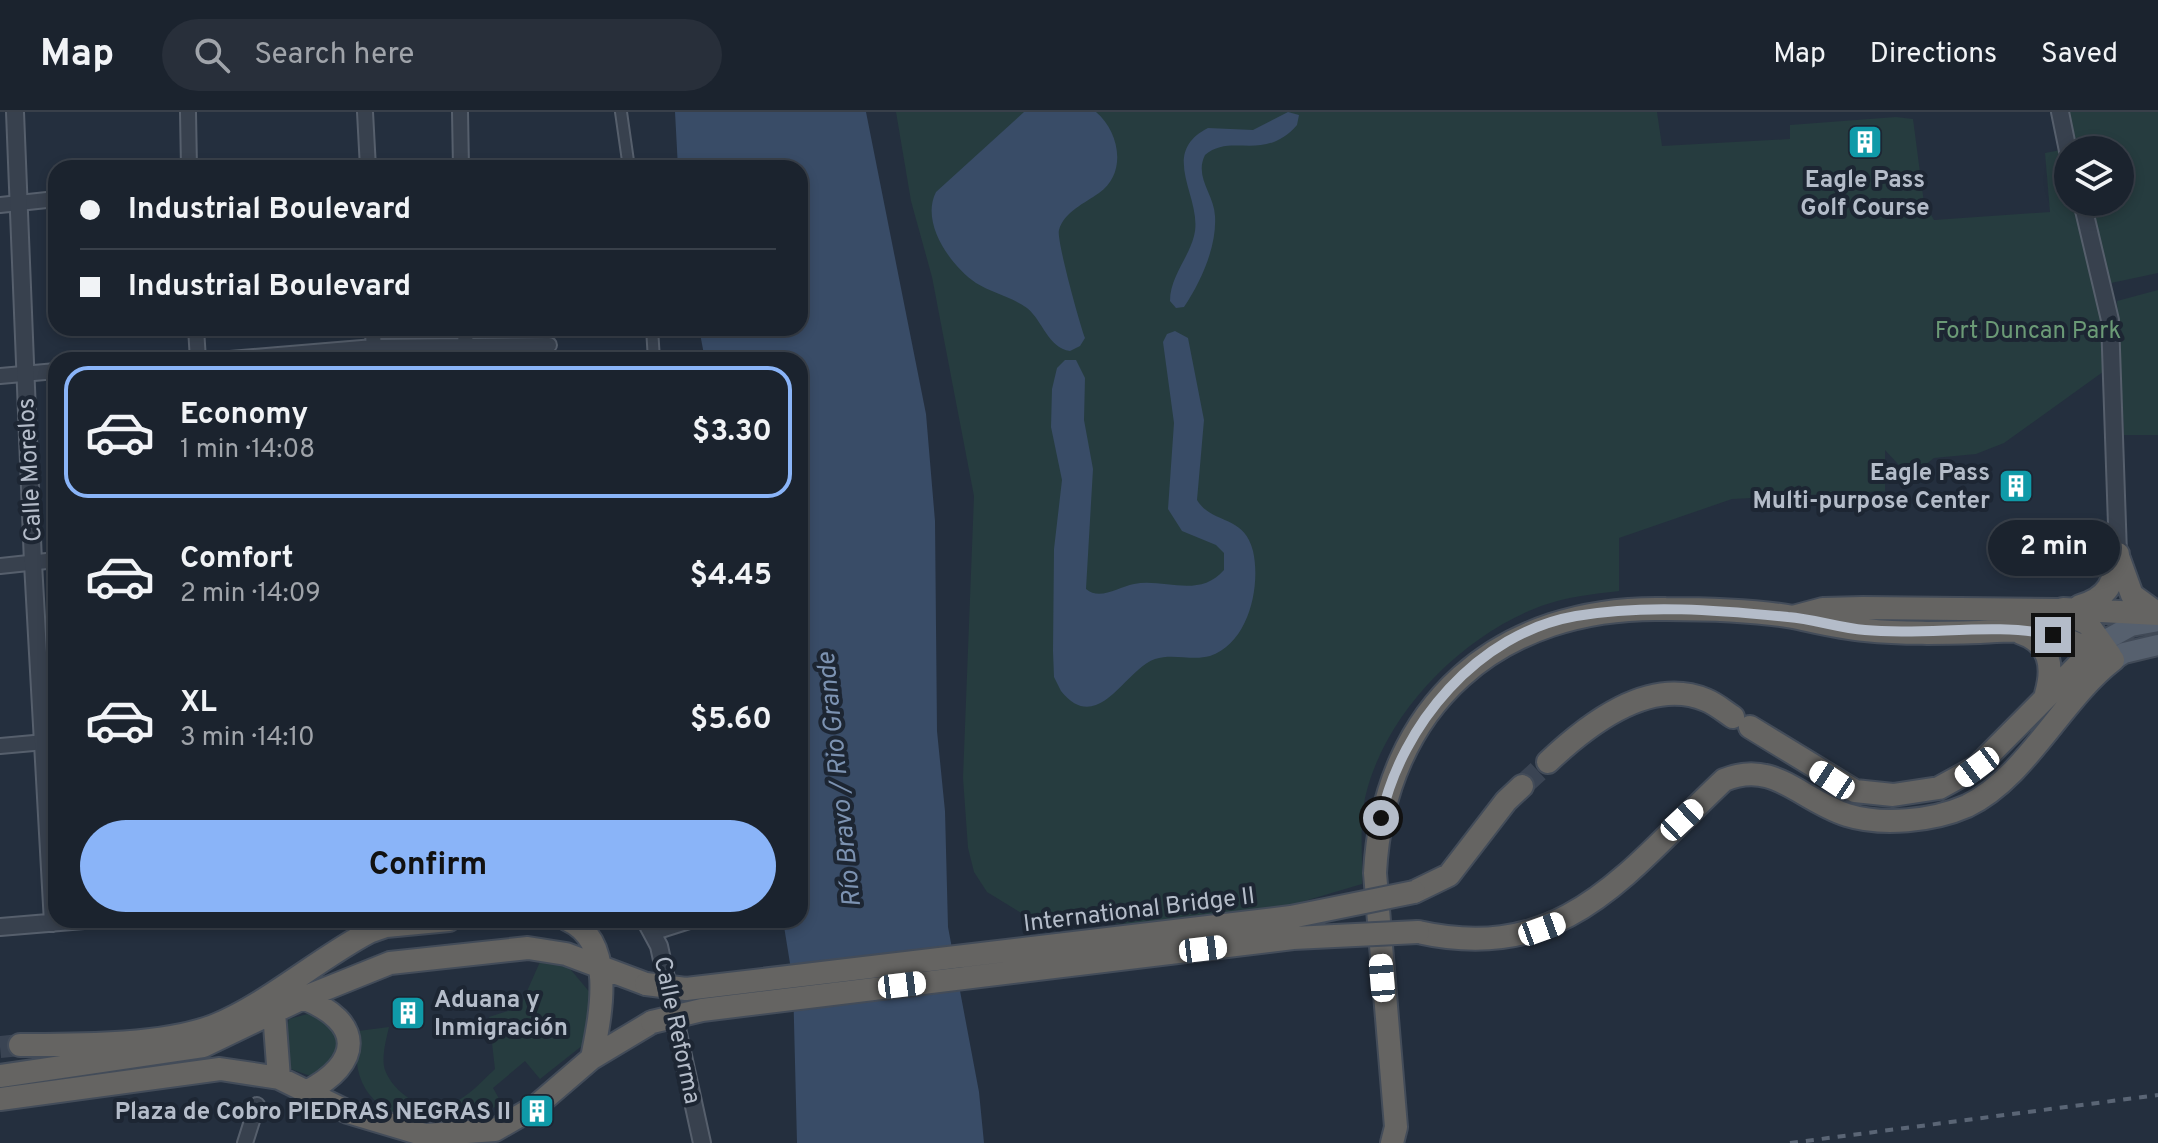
<!DOCTYPE html>
<meta charset="utf-8">
<style>
:root{--surface:#1b232e;--page:#282f3a;--text:#f1f3f6;--muted:#a0a4aa;--line:#39404a;--accent:#8ab4f8}
body{margin:0;font-family:Overpass,sans-serif;background:var(--page);color:var(--text);height:100vh;display:flex;flex-direction:column;font-size:30px;white-space:nowrap}
*{box-sizing:border-box;margin:0}
p{font-size:26px;color:var(--muted)}
.icon{flex:none;width:44px;height:44px;fill:none;stroke:currentColor;stroke-width:2;stroke-linecap:round;stroke-linejoin:round}
.map{position:relative;flex:1;overflow:hidden}
.sheet{position:absolute;left:48px;top:240px;width:760px;height:576px;display:flex;flex-direction:column;background:var(--surface);border-radius:24px;box-shadow:0 4px 12px #0003,0 0 0 2px var(--line)}
.sheet>*{flex:none}
.banner{position:absolute;left:48px;top:48px;width:760px;height:176px;border-radius:24px;box-shadow:0 4px 12px #0003,0 0 0 2px var(--line);display:grid;align-content:center;height:176px;padding:0 32px;background:var(--surface)}
.tools{position:absolute;left:2054px;top:24px;display:grid;gap:16px}
.tools a{display:grid;place-items:center;width:80px;height:80px;border-radius:50%;background:var(--surface);box-shadow:0 4px 12px #0003,0 0 0 2px var(--line);font-size:40px}
.end{position:absolute;width:36px;height:36px;margin:-18px;border:10px solid #b4bcc9;background:#111;box-shadow:0 0 0 4px #111}
.from{border-radius:50%}
.bubble{position:absolute;height:56px;border-radius:28px;background:var(--surface);box-shadow:0 4px 12px #0003,0 0 0 2px var(--line);font-size:26px;font-weight:700;line-height:56px;text-align:center}
.car{position:absolute;width:24px;height:48px;margin:-24px -12px;border-radius:10px;box-shadow:0 0 6px 2px #0007;background:linear-gradient(#fff 24%,#345 0 40%,#fff 0 76%,#345 0 86%,#fff 0)}
.banner b{display:flex;align-items:center;gap:28px;height:76px;font-size:30px}
.banner b+b{border-top:2px solid var(--line)}
.banner i{width:20px;height:20px;background:var(--text)}
ul{padding:14px 0 0;list-style:none}
li{display:flex;align-items:center;gap:24px;height:132px;margin:0 16px 12px;padding:0 16px;border:4px solid transparent;border-radius:24px}
li div{flex:1}
li b{display:block;font-size:30px}
li em{font-style:normal;font-weight:700}
li.current{border-color:var(--accent)}
li>.icon{width:72px;height:72px;stroke-width:1.5}
.primary-button{display:flex;gap:16px;margin-top:auto;padding:16px 32px}
.primary-button a{flex:1;height:92px;border-radius:48px;background:var(--accent);color:#111;font-size:32px;font-weight:700;line-height:92px;text-align:center}
header{display:flex;align-items:center;gap:48px;box-sizing:border-box;height:112px;padding:0 40px;background:var(--surface);border-bottom:2px solid var(--line)}
header strong{font-size:38px}
nav{display:flex;gap:44px;margin-inline-start:auto;font-size:28px}
.search{width:560px;height:72px;background:var(--page);display:flex;align-items:center;gap:20px;box-sizing:border-box;padding:0 28px;border-radius:44px;color:var(--muted);font-size:30px}
.map>svg:first-child{display:block}
.green{fill:#263c3f}
.water{fill:#394c67}
.lines{fill:none;stroke-linecap:round;stroke-linejoin:round}
.trunk-tunnel{stroke:#3a4453;stroke-width:22;stroke-dasharray:22 11;stroke-linecap:butt}
.pedestrian-casing{stroke:#565f6c;stroke-width:14}
.minor-casing{stroke:#565f6c;stroke-width:18}
.tertiary-casing{stroke:#565f6c;stroke-width:20}
.primary-casing{stroke:#414a57;stroke-width:24}
.trunk-casing{stroke:#434c59;stroke-width:26}
.pedestrian{stroke:#38414e;stroke-width:10}
.minor{stroke:#38414e;stroke-width:14}
.tertiary{stroke:#38414e;stroke-width:16}
.primary{stroke:#56606e;stroke-width:20}
.trunk{stroke:#656462;stroke-width:22}
.rail{stroke:#5a6575;stroke-width:4;stroke-dasharray:8 8;stroke-linecap:butt}
.trunk-bridge-casing{stroke:#434c59;stroke-width:26;stroke-linecap:butt}
.trunk-bridge{stroke:#656462;stroke-width:22}
.route{stroke:#b4bcc9;stroke-width:10}
.labels{text-anchor:middle;stroke-width:8;stroke-linejoin:round;paint-order:stroke}
.poi-label{font-size:24px;font-weight:bold;fill:#b4bcc9;stroke:#1d2633;text-anchor:end}
.park-label{font-size:24px;fill:#6b9a76;stroke:#1d2633}
.street-label{font-size:24px;fill:#b4bcc9;stroke:#1d2633}
.water-label{font-size:26px;font-style:italic;fill:#7c92b1;stroke:#1d2633}
</style>
<header>
<strong>Map</strong>
<div class="search"><svg class="icon" aria-label="search" viewBox="0 0 24 24"><circle cx="10" cy="10" r="6"/><path d="M15 15l6 6"/></svg>Search here</div>
<nav><a>Map</a><a>Directions</a><a>Saved</a></nav>
</header>
<div class="map">
<svg width="2158" height="1031" viewBox="0 0 2158 1031">
<rect width="100%" height="100%" fill="#242f3e"/>
<path class="green" d="M896 0H1657L1662 34 1790 27V13L1896 5 1913 7 1924 91 1934 108 2050 100 2045 41 2061 38 2068 62V90H2076L2103 202 2107 257 2004 331 1976 342 1934 346 1910 365 1885 338V379L1732 387 1619 426V479C1593 482 1566 485 1541 494 1461 524 1384 602 1365 686 1359 713 1363 745 1362 772L1291 793 1132 812 1046 809 1026 804 987 780 974 760 968 736 963 666 974 384 932 165 911 89Z
M2066 0H2158V161L2111 171 2090 90H2120V38H2076Z
M2158 178V323H2124L2117 189Z
M543 843 571 858 592 883 597 911 583 933 540 967 525 949 493 976 502 992C435 1022 342 1014 358 919L389 915C386 928 381 946 385 958 393 980 423 1001 445 994 466 988 480 971 495 957L489 905 520 895Z
M315 900C331 908 347 930 334 949 329 955 320 960 313 965L291 957 284 930 289 907Z"/>
<path class="water" d="M675 0H866L926 302 935 409 937 619 945 699 948 815 979 980 984 1031H797L793 870 783 808H800V248H705L699 216H800V56H678Z
M1024 0H1096C1119 19 1128 61 1099 81 1085 91 1064 100 1059 118 1056 127 1080 213 1085 226L1080 234 1070 239C1048 236 1043 209 1027 196 1012 185 992 181 976 171 951 154 920 111 936 80Z
M1288 0 1299 3 1297 13C1264 51 1231 20 1205 43 1194 65 1214 82 1215 104 1217 134 1201 170 1184 195L1176 196 1170 189C1170 165 1188 147 1194 124 1204 86 1157 42 1208 16L1253 18Z
M1175 219 1188 226 1204 308 1197 388C1212 413 1244 402 1253 439 1261 474 1249 531 1210 544 1192 549 1173 541 1155 547 1125 557 1098 625 1061 579L1054 565 1053 539 1054 437 1062 368 1051 315 1052 277 1057 256 1065 248H1076L1085 266 1084 308 1093 357 1086 477C1100 489 1118 475 1134 472 1164 466 1199 487 1224 458V441L1216 433 1182 419 1168 397 1174 311 1163 230 1167 222Z"/>
<g class="lines">
<path class="trunk-tunnel" d="M1522 674 1548 650
M0 935 20 933"/>
<g class="pedestrian-casing">
<path id="pedestrian" d="M621 0 629 56
M652 216 654 248
M655 822 699 808"/>
</g>
<g class="minor-casing">
<path id="minor" d="M188 0 189 56
M365 0 368 56
M460 0 461 56
M0 93 56 87
M196 216 198 248
M373 216 374 248
M465 216 466 248
M218 248 374 235 549 233
M0 264 56 259
M0 454 56 448
M0 634 56 629
M245 1031 257 993"/>
</g>
<g class="tertiary-casing">
<path id="tertiary" d="M15 0 33 451 53 811
M2060 0 2068 39
M2082 90 2110 208 2118 442
M645 808 659 834 702 1031
M0 815 84 808"/>
</g>
<g class="primary-casing">
<path id="primary" d="M2102 530 2131 514 2158 509
M2113 548 2124 541 2158 533"/>
</g>
<g class="trunk-casing">
<path id="trunk" d="M2119 447 2132 483 2157 501
M2080 494C2108 486 2115 470 2118 442
M2063 497 2158 502
M1793 505 1823 497 1863 496 2059 498 2088 512 2110 543
M2021 521C2050 531 2054 554 2046 582
M1750 615 1855 679 1893 683 1939 676 1977 655 2098 533
M1548 650C1587 613 1649 564 1706 588 1716 592 1724 599 1733 605
M1414 780 1449 763 1506 689 1522 674
M568 808C617 830 600 906 592 946
M1418 820C1566 853 1627 759 1724 668 1774 647 1800 688 1847 703 1882 714 1933 709 1967 694 2026 666 2061 588 2113 548
M303 886C364 910 363 951 306 980
M274 900 279 966
M20 933C76 933 164 934 216 913 267 892 318 847 369 820L386 814 449 808
M0 964 203 934 303 886 390 851 528 836 566 842 646 872
M0 987 220 957 279 966 348 1000 425 1023 495 1018 535 995 592 946 652 910
M1392 1031 1396 1015 1375 761C1384 593 1499 493 1666 497 1707 497 1753 498 1793 505 1817 510 1840 516 1865 518 1903 522 1941 521 1980 520 1999 519 2021 517 2040 520 2067 524 2089 539 2113 548"/>
</g>
<use href="#pedestrian" class="pedestrian"/>
<use href="#minor" class="minor"/>
<use href="#tertiary" class="tertiary"/>
<use href="#primary" class="primary"/>
<use href="#trunk" class="trunk"/>
<path class="rail" d="M1790 1031 2158 983"/>
<g class="trunk-bridge-casing">
<path id="trunk-bridge" d="M646 872 686 877 1291 805 1414 780
M652 910 702 898 1293 826 1418 820"/>
</g>
<use href="#trunk-bridge" class="trunk-bridge"/>
</g>
<g class="lines">
<path class="route" d="M1381 706C1401 613 1478 521 1576 504 1645 492 1718 498 1788 505 1814 507 1839 516 1865 518 1925 524 1995 510 2053 523"/>
</g>
<defs>
<g id="building-square" transform="scale(1.8)"><rect x="-9" y="-9" width="18" height="18" rx="4" fill="#0f9aa8" stroke="#1d2633"/><path d="M-4-6H4V6H1V3H-1V6H-4ZM-2.5-4.3h1.7v1.8h-1.7ZM.8-4.3h1.7v1.8H.8ZM-2.5-1h1.7V.8h-1.7ZM.8-1h1.7V.8H.8Z" fill="#fff"/></g>
</defs>
<g fill-rule="evenodd">
<use href="#building-square" x="1865" y="30"/>
<use href="#building-square" x="2016" y="374"/>
<use href="#building-square" x="408" y="901"/>
<use href="#building-square" x="537" y="999"/>
</g>
<g class="labels">
<g class="poi-label">
<text x="1865" y="75" text-anchor="middle">Eagle Pass<tspan x="1865" dy="28">Golf Course</tspan></text>
<text x="1990" y="368">Eagle Pass<tspan x="1990" dy="28">Multi-purpose Center</tspan></text>
<text x="434" y="895" text-anchor="start">Aduana y<tspan x="434" dy="28">Inmigración</tspan></text>
<text x="511" y="1007">Plaza de Cobro PIEDRAS NEGRAS II</text>
</g>
<g class="park-label">
<text x="2028" y="226">Fort Duncan Park</text>
</g>
<g class="street-label">
<text transform="translate(29 358) rotate(-93)" y="8">Calle Morelos</text>
<text transform="translate(1139 797) rotate(-7)" y="8">International Bridge II</text>
<text transform="translate(678 918) rotate(78)" y="8">Calle Reforma</text>
</g>
<g class="water-label">
<text transform="translate(838 668) rotate(-96)" y="9">Río Bravo / Rio Grande</text>
</g>
</g>
</svg>
<div class="tools">
<a><svg class="icon" aria-label="layers" viewBox="0 0 24 24"><path d="M12 4l9 5-9 5-9-5zM3 14l9 5 9-5"/></svg></a>
</div>
<i class="end from" style="left:1381px;top:706px"></i>
<i class="end" style="left:2053px;top:523px"></i>
<div class="bubble" style="left:1988px;top:408px;width:132px">2 min</div>
<i class="car" style="left:1977px;top:655px;rotate:233deg"></i>
<i class="car" style="left:1832px;top:668px;rotate:303deg"></i>
<i class="car" style="left:1682px;top:708px;rotate:47deg"></i>
<i class="car" style="left:1542px;top:817px;rotate:70deg"></i>
<i class="car" style="left:1203px;top:837px;rotate:83deg"></i>
<i class="car" style="left:1382px;top:866px;rotate:355deg"></i>
<i class="car" style="left:902px;top:873px;rotate:83deg"></i>
<div class="banner">
<b><i class="from"></i>Industrial Boulevard</b>
<b><i></i>Industrial Boulevard</b>
</div>
<section class="sheet">
<ul>
<li class="current"><svg class="icon" aria-label="car" viewBox="0 0 24 24"><path d="M5 17H2v-5l4-1 3-4h7l3 4 3 1v5h-3M9 17h6M6 11h13"/><circle cx="7" cy="17" r="2"/><circle cx="17" cy="17" r="2"/></svg><div><b>Economy</b><p>1 min · 14:08</p></div><em>$3.30</em></li>
<li><svg class="icon" aria-label="car" viewBox="0 0 24 24"><path d="M5 17H2v-5l4-1 3-4h7l3 4 3 1v5h-3M9 17h6M6 11h13"/><circle cx="7" cy="17" r="2"/><circle cx="17" cy="17" r="2"/></svg><div><b>Comfort</b><p>2 min · 14:09</p></div><em>$4.45</em></li>
<li><svg class="icon" aria-label="car" viewBox="0 0 24 24"><path d="M5 17H2v-5l4-1 3-4h7l3 4 3 1v5h-3M9 17h6M6 11h13"/><circle cx="7" cy="17" r="2"/><circle cx="17" cy="17" r="2"/></svg><div><b>XL</b><p>3 min · 14:10</p></div><em>$5.60</em></li>
</ul>
<div class="primary-button"><a>Confirm</a></div>
</section>
</div>
